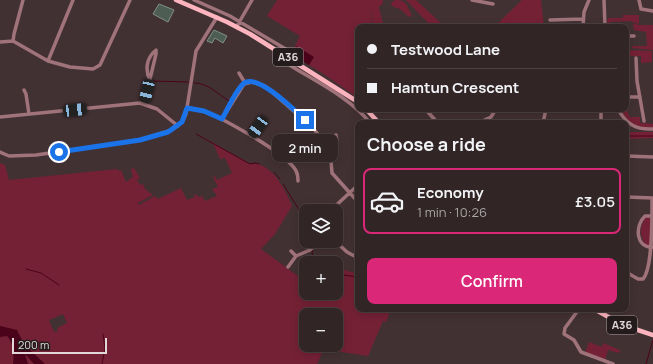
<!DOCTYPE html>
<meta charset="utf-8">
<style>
:root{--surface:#322526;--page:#3a2d2e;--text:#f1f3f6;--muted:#a8a5a7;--line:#4d4243;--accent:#db2777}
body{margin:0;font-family:Manrope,sans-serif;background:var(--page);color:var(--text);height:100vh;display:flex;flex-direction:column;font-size:15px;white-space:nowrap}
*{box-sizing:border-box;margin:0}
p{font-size:13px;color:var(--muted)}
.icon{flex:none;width:22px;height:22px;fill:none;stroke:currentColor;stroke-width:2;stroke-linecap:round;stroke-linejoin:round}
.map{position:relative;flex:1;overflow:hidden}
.drawer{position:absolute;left:355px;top:120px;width:274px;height:192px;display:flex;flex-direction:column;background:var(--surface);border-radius:8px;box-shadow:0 2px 10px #0003,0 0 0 1px var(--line)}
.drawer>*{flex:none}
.banner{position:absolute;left:355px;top:24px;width:274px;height:88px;border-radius:8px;box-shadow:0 2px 10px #0003,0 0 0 1px var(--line);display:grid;align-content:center;height:88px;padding:0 12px;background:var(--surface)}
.tools{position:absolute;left:299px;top:204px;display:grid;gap:8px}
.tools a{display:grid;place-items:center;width:44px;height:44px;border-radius:8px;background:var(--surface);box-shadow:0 2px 10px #0003,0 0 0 1px var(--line);font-size:20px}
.scale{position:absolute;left:12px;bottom:10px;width:95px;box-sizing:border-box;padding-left:4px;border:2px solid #e3d8d9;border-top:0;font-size:11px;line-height:14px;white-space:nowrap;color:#e3d8d9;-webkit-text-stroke:3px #231b1c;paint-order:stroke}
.end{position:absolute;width:18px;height:18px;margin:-9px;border:5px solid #1a73e8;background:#fff;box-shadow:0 0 0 2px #fff}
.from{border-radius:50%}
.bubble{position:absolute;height:28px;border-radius:8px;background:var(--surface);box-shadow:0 2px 10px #0003,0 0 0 1px var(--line);font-size:13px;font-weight:600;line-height:28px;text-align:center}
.car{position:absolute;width:12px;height:24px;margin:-12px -6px;border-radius:5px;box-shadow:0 0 3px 1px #0007;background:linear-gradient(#222 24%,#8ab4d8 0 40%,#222 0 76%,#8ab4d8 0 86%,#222 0)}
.banner b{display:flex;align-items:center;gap:14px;height:38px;font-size:15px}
.banner b+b{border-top:1px solid var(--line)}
.banner i{width:10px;height:10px;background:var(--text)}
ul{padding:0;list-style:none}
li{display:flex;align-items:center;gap:12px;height:66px;margin:0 8px 6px;padding:0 4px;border:2px solid var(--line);border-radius:8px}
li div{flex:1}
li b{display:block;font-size:15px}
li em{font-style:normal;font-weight:600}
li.active{border-color:var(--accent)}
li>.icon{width:36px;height:36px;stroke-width:1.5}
h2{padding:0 12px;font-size:18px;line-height:48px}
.primary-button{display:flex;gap:8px;margin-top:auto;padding:8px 12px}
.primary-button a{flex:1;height:46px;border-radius:8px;background:var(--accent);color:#fff;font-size:16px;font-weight:600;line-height:46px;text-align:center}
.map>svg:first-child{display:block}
.green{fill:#752135;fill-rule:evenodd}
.water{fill:#4a031a}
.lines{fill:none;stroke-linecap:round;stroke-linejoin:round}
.stream{stroke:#4a031a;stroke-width:1}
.building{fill:#4d5d53;stroke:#809186}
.minor{stroke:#9f7379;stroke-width:3.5}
.major{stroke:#fdb4be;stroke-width:4.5}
.route{stroke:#1a73e8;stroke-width:5}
.labels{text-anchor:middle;stroke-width:3;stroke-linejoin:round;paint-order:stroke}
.shield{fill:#231b1c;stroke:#a99fa0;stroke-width:1}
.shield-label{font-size:11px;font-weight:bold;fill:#e3d8d9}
</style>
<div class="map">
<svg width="653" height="364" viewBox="0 0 653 364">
<rect width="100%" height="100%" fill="#423133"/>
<path class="green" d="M277 0H383L382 5 379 6V8L384 27H374L370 6 373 27H358V98L322 73 291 54 300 36 267 16Z
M395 0C408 0 406 6 412 15L409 17 400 9 392 6 391 3Z
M406 0H416L445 27H432Z
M522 0H541L544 27H494Z
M623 15H639V24L630 21 610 22 609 27H606L608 18H623Z
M633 23 639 25H653V50L632 48V46H647L646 32 634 30Z
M626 50 652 51V62L641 63V56H626Z
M626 104 629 117H640V123L653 124V128C635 127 629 124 620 109H626Z
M626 132H653V138L626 139Z
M206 139 250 164C271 160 286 191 292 206L275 234 261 249 306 282V293H336V275H341L342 269 358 274V309H391L386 322 383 321 368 356 322 349 323 351 317 364H0V163L5 165 9 180 117 169 119 171 121 170 126 182 133 177 131 169 134 168 140 178 137 180 140 185 143 184 145 189 153 195 138 203 139 205 155 196 158 199 181 188 187 200 195 197 194 195 196 194 198 197 202 196 205 201 217 196 212 189 218 187 213 177 215 176 217 180 232 173 225 158 220 159 214 145ZM63 314 67 323 57 328 58 331 54 332 49 320ZM306 315H336V345H306Z
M645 217H650L651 219 650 246 645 244C638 231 641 229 645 217Z
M589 342 602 347 603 343 620 350 619 353 608 350 605 360 585 353Z"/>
<path class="water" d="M296 46 314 57 309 65 291 54Z
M0 326 17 330 24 344 45 364H34L25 354 28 364H13C14 354 14 343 7 336L0 337Z"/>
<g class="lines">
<path class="stream" d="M154 81 189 82
M194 83C207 82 219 95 229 101
M196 134 250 164 255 163 259 164
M626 136H653
M274 172 280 179
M283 184 306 221
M312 241V246
M312 250 313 263
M26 269 41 273 59 285
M336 274 358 277
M102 364 105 348 103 334
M646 364 653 340"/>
</g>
<path class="building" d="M159 4 174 10 168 22 153 14Z
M214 30 227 36 223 43 215 38 212 43 207 41Z"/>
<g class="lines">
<path class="minor" d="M194 0 230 16 289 51 287 57
M472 0 493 4
M604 0 605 27
M639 0 641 9 653 11
M550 20 583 19
M237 26 252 0
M583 27 584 12 589 0
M626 36H634
M13 41 14 34 23 0
M0 42 13 41 48 61 70 67 93 69 100 65 130 0
M636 58 637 81 644 121
M291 59 289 63 291 66C317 82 352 99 370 123
M48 61 73 0
M239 73 245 83
M24 90 26 94 29 114
M626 97H640
M144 104 156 54V50C146 58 145 70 150 81
M187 108 203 111 214 115C233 125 283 152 295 169 297 172 298 176 298 181
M425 109 438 123
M551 109 559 111
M601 109V123
M618 109C626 124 636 130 653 129
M0 117 140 103 157 109 178 126
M222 119 244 84 252 82 265 86 313 128 330 149 332 173 358 202
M478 123 491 117 496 109
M543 123 546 109
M251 136 263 120
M328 146 337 140 336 135
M0 152 9 156 36 155 140 140 172 130 182 122 186 114 196 51 217 17
M626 156 653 157
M626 197 653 198
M330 211 358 185
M652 216H645C635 225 635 248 653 247
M335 241 347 252 358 258
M291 251 296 256
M288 267 296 256 310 250 320 241
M626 272 638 279H643C653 268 652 216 652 198
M579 309 565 328 564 334 574 340 581 352 613 364"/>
<path class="major" d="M176 0 227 22 250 34 358 102
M366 109 379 123
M594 309 623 325 653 335"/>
</g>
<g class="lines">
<path class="route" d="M59 152 140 140 168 132 182 122 187 108 204 111 222 119C228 109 234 93 243 84 256 71 295 111 305 120"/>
</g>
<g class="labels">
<g class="shield">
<rect x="273" y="48" width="30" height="18" rx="3"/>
<rect x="607" y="316" width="30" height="18" rx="3"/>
</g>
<g class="shield-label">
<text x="288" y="61">A36</text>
<text x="622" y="329">A36</text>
</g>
</g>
</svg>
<div class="tools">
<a><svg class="icon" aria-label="layers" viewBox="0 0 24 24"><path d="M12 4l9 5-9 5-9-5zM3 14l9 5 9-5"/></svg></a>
<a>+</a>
<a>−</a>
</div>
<div class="scale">200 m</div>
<i class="end from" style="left:59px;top:152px"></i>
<i class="end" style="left:305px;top:120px"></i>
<div class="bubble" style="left:272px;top:134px;width:66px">2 min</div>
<i class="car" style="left:147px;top:91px;rotate:193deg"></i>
<i class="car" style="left:75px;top:110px;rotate:84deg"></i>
<i class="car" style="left:258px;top:127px;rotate:216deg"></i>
<div class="banner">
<b><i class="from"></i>Testwood Lane</b>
<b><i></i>Hamtun Crescent</b>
</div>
<section class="drawer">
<h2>Choose a ride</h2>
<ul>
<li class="active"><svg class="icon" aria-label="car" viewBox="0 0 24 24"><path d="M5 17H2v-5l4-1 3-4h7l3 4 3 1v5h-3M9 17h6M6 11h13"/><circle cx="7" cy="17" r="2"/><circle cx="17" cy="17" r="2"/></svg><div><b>Economy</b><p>1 min · 10:26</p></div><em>£3.05</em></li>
</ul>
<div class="primary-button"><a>Confirm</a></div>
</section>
</div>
